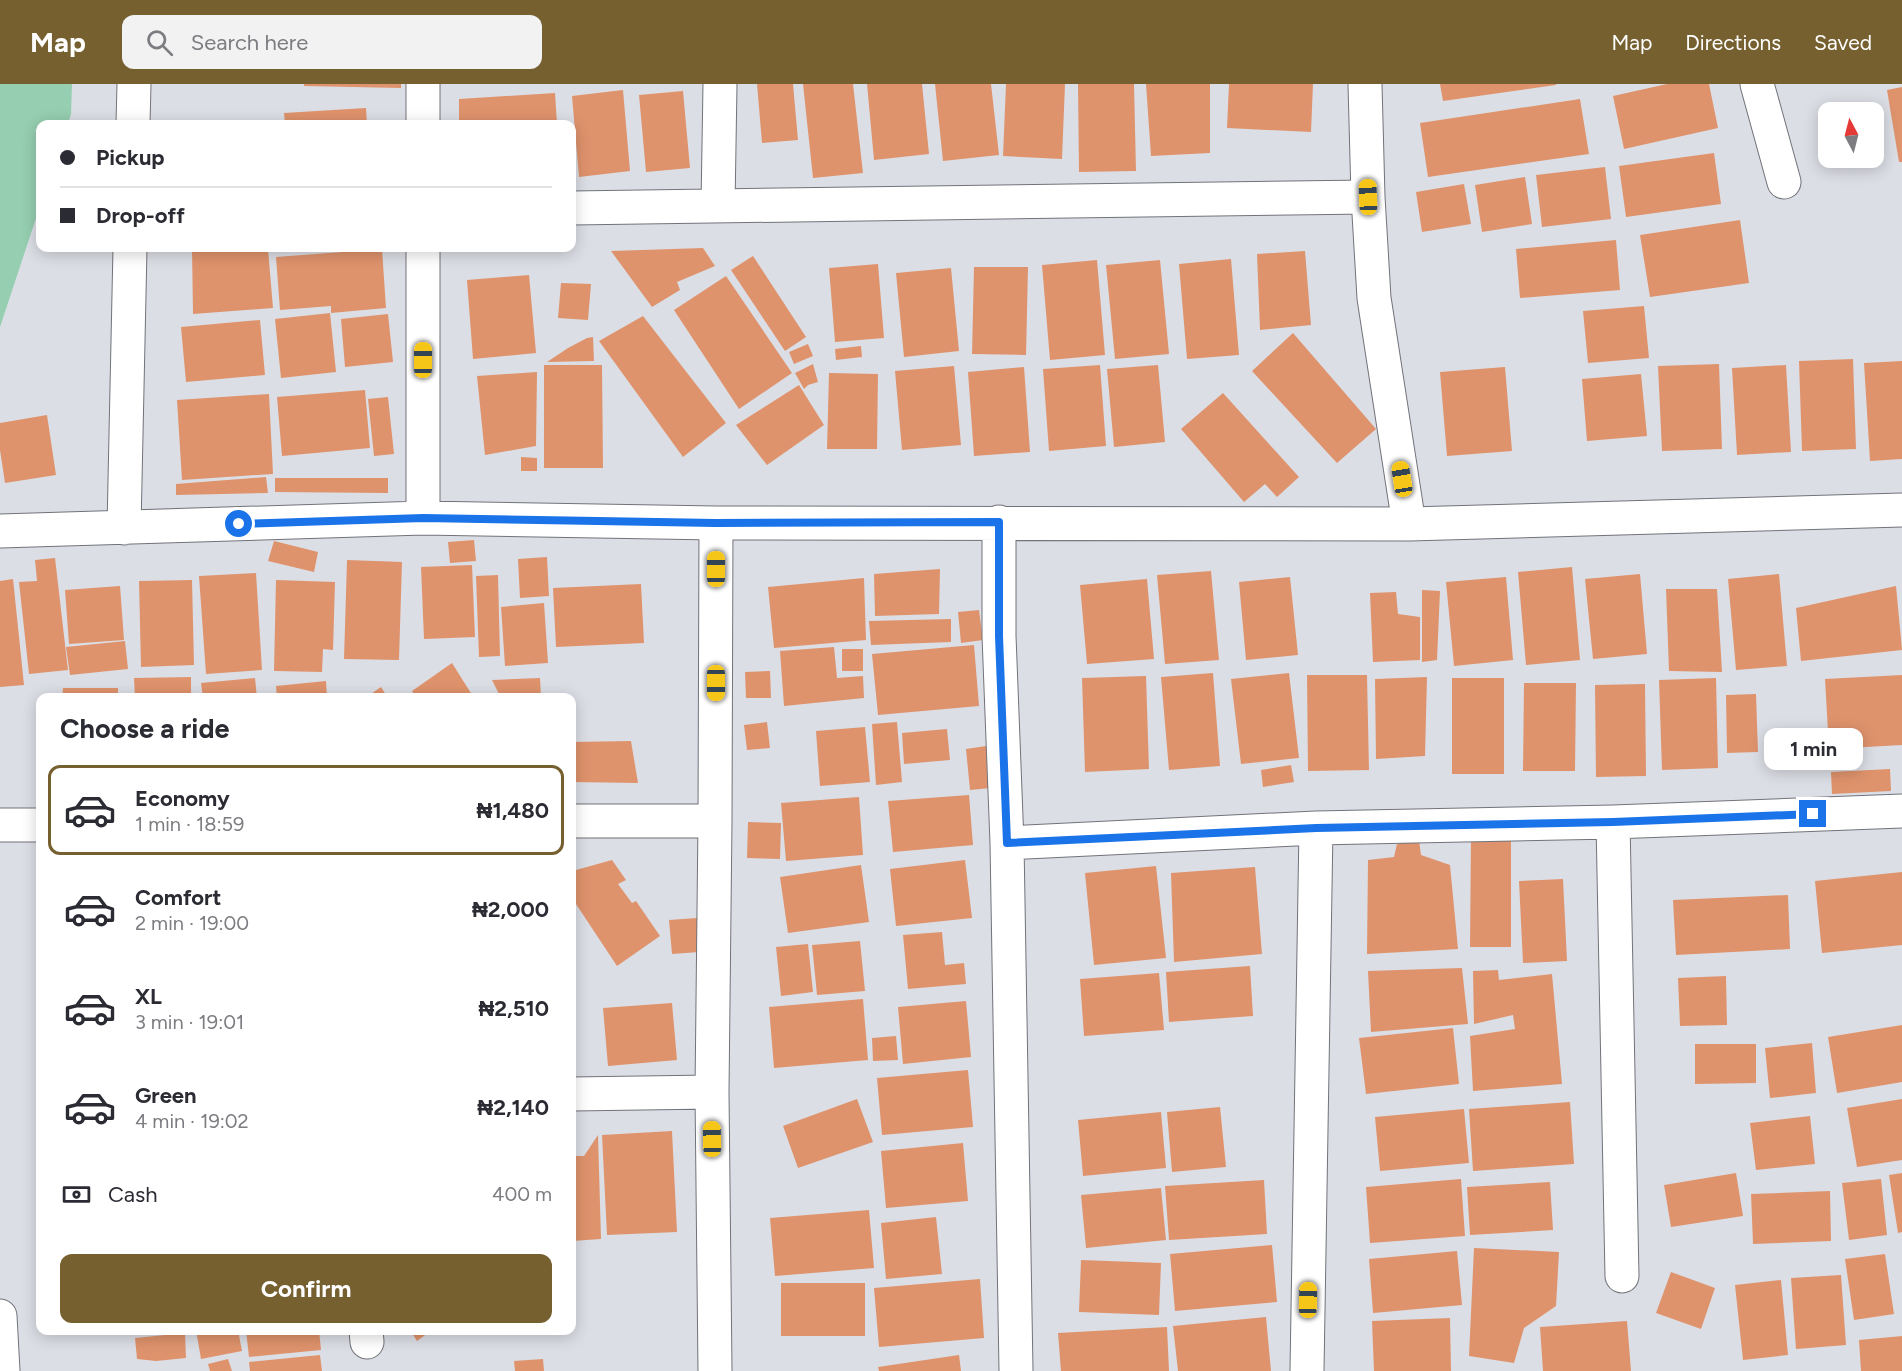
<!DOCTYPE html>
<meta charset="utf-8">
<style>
:root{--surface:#fff;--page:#f2f2f3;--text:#2b2b33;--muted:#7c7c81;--line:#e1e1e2;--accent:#766030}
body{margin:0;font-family:Figtree,sans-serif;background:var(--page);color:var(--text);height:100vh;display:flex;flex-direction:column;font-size:22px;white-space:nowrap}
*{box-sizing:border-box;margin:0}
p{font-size:20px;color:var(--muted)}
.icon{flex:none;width:33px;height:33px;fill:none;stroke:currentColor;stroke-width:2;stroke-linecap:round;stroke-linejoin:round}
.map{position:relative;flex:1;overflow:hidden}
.drawer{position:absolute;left:36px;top:609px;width:540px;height:642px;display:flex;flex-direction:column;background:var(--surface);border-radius:12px;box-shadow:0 3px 15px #0003}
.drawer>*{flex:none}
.hud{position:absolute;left:36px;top:36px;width:540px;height:132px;border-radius:12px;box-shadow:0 3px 15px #0003;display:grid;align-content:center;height:132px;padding:0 24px;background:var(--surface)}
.needle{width:39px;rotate:353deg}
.buttons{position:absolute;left:1818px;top:18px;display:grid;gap:12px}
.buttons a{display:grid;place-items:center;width:66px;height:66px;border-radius:12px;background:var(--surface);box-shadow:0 3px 15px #0003;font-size:30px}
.end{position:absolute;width:27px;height:27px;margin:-14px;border:8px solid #1a73e8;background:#fff;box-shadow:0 0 0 3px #fff}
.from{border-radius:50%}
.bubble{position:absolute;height:42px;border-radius:12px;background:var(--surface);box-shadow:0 3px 15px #0003;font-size:20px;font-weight:700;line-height:42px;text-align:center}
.car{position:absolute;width:18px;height:36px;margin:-18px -9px;border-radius:8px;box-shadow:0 0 4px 2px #0007;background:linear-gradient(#f5c518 24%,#345 0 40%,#f5c518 0 76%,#345 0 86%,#f5c518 0)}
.hud b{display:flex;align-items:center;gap:21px;height:57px;font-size:22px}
.hud b+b{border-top:2px solid var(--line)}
.hud i{width:15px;height:15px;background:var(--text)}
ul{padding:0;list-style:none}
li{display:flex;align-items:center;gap:18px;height:90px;margin:0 12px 9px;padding:0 12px;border:3px solid transparent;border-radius:12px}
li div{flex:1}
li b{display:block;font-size:22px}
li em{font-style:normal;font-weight:700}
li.active{border-color:var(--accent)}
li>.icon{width:54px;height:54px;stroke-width:1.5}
h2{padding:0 24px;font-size:27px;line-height:72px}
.pay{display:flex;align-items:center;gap:15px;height:66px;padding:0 24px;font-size:22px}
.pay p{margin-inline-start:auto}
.action{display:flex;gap:12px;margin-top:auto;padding:12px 24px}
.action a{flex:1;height:69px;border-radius:12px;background:var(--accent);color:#fff;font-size:24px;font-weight:700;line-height:69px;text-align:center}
header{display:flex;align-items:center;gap:36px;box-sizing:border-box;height:84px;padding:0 30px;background:var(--accent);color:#fff}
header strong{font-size:28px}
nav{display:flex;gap:33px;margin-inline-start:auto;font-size:21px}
.search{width:420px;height:54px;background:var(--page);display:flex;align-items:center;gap:15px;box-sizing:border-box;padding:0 21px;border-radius:12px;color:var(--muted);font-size:22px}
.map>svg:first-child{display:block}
.green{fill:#95ceb0}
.building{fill:#df936c}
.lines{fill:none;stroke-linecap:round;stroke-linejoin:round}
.minor-casing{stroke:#72737a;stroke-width:35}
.minor{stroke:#fff;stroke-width:33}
.route{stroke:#1a73e8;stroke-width:8}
</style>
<header>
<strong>Map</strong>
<div class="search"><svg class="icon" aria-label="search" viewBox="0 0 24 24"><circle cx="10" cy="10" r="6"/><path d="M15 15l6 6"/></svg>Search here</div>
<nav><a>Map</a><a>Directions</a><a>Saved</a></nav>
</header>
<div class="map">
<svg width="1902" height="1287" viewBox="0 0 1902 1287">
<rect width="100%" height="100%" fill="#dcdee5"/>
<path class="green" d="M0 0H72L71 30 68 40H40V122L0 243Z"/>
<path class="building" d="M304 0H401V4L304 2Z
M757 0H793L798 56 762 59Z
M803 0H853L863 89 813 94Z
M867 0H922L929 70 874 76Z
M935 0H991L999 71 943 77Z
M1006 0H1065L1062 75 1003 72Z
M1078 0H1134L1136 87 1079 88Z
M1146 0H1210V69L1151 72Z
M1229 0H1313L1311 48 1227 44Z
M1440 0H1556V1L1443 17Z
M1667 0H1709L1718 44 1624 65 1613 12Z
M1902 3V78H1899L1887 6Z
M623 6 630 87 579 93 572 12Z
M683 7 690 84 646 88 639 11Z
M555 9 557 40H459V15Z
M1580 15 1589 70 1428 93 1420 39Z
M366 24 367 40H285L284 29Z
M1714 69 1721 120 1626 133 1619 82Z
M1605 83 1611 135 1542 143 1536 91Z
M1525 93 1532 140 1482 148 1475 101Z
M1464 100 1471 140 1422 148 1416 108Z
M1740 136 1749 199 1650 213 1640 151Z
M1616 156 1620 206 1520 214 1516 165Z
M703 164 715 182 677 198 680 206 652 223 611 167Z
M192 165H268L273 224 193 230Z
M382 165 386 224 331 229V222L280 226 276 173Z
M1305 167 1311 241 1260 246 1257 170Z
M753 172 806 253 785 267 731 186Z
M1231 175 1239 271 1187 275 1179 180Z
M1097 176 1105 271 1050 276 1042 181Z
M1160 176 1169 270 1115 275 1106 181Z
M878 180 884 254 835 258 829 184Z
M974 183H1028L1026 271 972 270Z
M951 184 959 267 904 273 896 189Z
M529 191 536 269 473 275 467 196Z
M726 192 792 289 739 325 674 226Z
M561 199 591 200 588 236 558 234Z
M1644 222 1649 274 1588 279 1583 227Z
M330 229 336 288 281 294 275 235Z
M388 230 393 278 345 283 341 235Z
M643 232 726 339 683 373 599 257Z
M260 236 265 291 186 298 181 243Z
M1293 249 1376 345 1337 379 1252 287Z
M593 253 594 277 547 278 568 264 587 254Z
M808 260 813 272 794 280 789 268Z
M861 262 862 273 836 276 835 265Z
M1853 275 1856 365 1802 367 1799 277Z
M1902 277V375L1870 377 1864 279Z
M813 280 818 298 808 301 804 305 795 289Z
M1719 280 1722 365 1662 367 1658 282Z
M544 281H602L603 384H544Z
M1100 281 1106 362 1049 367 1043 285Z
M1158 281 1165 358 1114 363 1107 285Z
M1786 281 1791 368 1737 371 1732 284Z
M954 282 961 361 902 366 895 287Z
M1024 283 1030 368 974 372 968 288Z
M1505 283 1512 367 1447 372 1440 288Z
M537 288 536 362 485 371 477 292Z
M829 289 878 290 877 365H827Z
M1641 290 1647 352 1587 357 1582 295Z
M799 301 824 341 767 381 736 341Z
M365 306 370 364 282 372 277 313Z
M1223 309 1299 393 1277 413 1265 400 1244 418 1181 345Z
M269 310 273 390 182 396 177 316Z
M388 313 394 370 374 372 368 315Z
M47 331 56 391 5 399 0 366V339Z
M521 373 537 374V387H521Z
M266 393 268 409 176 411V400Z
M275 394H388V409L275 408Z
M474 456 476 477 450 479 448 458Z
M274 457 318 468 314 488 268 477Z
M547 473 549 512 520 514 518 475Z
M55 474 68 586 29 590 19 498 37 497 35 476Z
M347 476 402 478 399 576 344 575Z
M472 481 475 553 424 555 421 483Z
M1572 483 1580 576 1526 581 1518 488Z
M940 485 939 530 875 532 874 490Z
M1211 487 1219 576 1165 580 1157 491Z
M256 489 262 586 206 590 199 492Z
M1640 490 1647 570 1593 575 1585 495Z
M1779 490 1787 582 1736 586 1728 495Z
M498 491 500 572 479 573 476 492Z
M1290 493 1298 571 1246 576 1239 498Z
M1506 493 1513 576 1454 582 1446 498Z
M864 494 866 556 774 564 768 503Z
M13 495 24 601 0 603V497Z
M1147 495 1154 575 1087 580 1080 501Z
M192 496 194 581 141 583 139 497Z
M276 496 335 498 333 566 323 565 322 588 274 587Z
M641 500 644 559 556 563 553 504Z
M120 502 124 556 69 560 65 506Z
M1896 502 1902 566 1801 577 1796 524Z
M1666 505H1717L1722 588 1669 587Z
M1422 506 1440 507 1437 576 1422 578Z
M1396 508 1398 530 1420 533V576L1373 578 1370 509Z
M544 519 548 579 505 582 501 523Z
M979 526 983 556 961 559 958 528Z
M951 535V558L871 561 869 537Z
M125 557 128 585 70 591 66 563Z
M974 561 979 622 878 631 872 570Z
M834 563 837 594 863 592 864 614 784 622 780 567Z
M842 565H863V587H842Z
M452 579 474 614H416L412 607Z
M770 587 771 614H746L745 588Z
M1213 589 1220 682 1169 686 1161 593Z
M1289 589 1299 674 1241 680 1231 595Z
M1307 591H1367L1369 686 1308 687Z
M1902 591V661L1829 665 1825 595Z
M1146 592 1149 685 1085 688 1082 594Z
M191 593V614H135L134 594Z
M1427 593 1425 672 1376 675 1375 595Z
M255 594 257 614H203L201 599Z
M540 594 541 614H501L492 596Z
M1452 594H1504V690H1452Z
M1716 594 1718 684 1662 686 1659 596Z
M326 597 327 614H277L276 602Z
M1524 599H1576L1575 687H1523Z
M1645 600 1646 692 1596 693 1595 601Z
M381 603 388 614H365Z
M63 604H118V614H62Z
M1756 610 1758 668 1727 669 1726 611Z
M767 638 770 664 747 666 744 641Z
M897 638 902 698 876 701 872 640Z
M865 643 870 698 820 702 816 647Z
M947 645 950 676 904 680 902 649Z
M631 657 638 699 572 698V658Z
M986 662 991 704 970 706 966 665Z
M1291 681 1294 698 1263 703 1261 686Z
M1890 685 1891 707 1832 710 1831 688Z
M969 711 973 761 893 768 888 717Z
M859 713 863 771 786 777 781 719Z
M748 738 781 739 780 775 747 774Z
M1471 751H1511V863H1470Z
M1419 756 1421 771 1450 781 1458 865 1367 870 1368 776 1394 773 1397 760Z
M612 776 626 796 618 800 632 819 636 817 660 852 617 882 572 814V790L576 786Z
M965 776 972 834 896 842 890 785Z
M861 781 869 838 788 849 780 793Z
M1156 782 1166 874 1094 881 1085 789Z
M1255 783 1262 870 1174 878 1171 789Z
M1902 788V861L1822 869 1815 797Z
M1563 795 1567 877 1523 879 1519 797Z
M1788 811 1790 865 1676 871 1673 816Z
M697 834 699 868 672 870 669 836Z
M942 848 945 881 964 879 966 900 908 905 903 851Z
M860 857 865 907 817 911 812 861Z
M808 860 813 908 781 912 776 863Z
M1250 882 1253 932 1169 938 1166 888Z
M1462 884 1468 940 1371 948 1368 887Z
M1498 886 1499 896 1552 890 1562 1000 1473 1007 1470 952 1515 945 1513 931 1474 940 1473 887Z
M1159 889 1164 946 1084 952 1080 895Z
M1726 892 1727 941 1680 942 1678 894Z
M863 915 868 976 774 984 769 923Z
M966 917 971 973 903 980 898 923Z
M672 919 677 976 608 982 603 924Z
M1902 941V998L1837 1009 1828 953Z
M1453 944 1459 1000 1366 1010 1359 954Z
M896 952 898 976 873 977 872 954Z
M1812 959 1816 1009 1770 1014 1765 964Z
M1695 960H1756V999L1695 1000Z
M968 986 973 1043 882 1051 877 994Z
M857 1015 873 1058 798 1084 783 1042Z
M1902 1015V1076L1857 1083 1847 1024Z
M1570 1018 1574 1080 1473 1087 1469 1025Z
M1220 1023 1226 1083 1172 1088 1167 1028Z
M1464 1025 1469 1079 1380 1087 1375 1033Z
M1161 1028 1166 1084 1083 1092 1078 1036Z
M1810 1032 1815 1080 1756 1086 1750 1039Z
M672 1047 677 1148 607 1151 602 1051Z
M598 1051 601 1155 572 1157V1072H584Z
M963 1059 968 1117 886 1124 881 1067Z
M1736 1089 1743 1132 1671 1143 1664 1101Z
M1902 1089V1148L1898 1149 1889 1091Z
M1461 1095 1465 1152 1370 1159 1366 1103Z
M1881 1095 1887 1151 1849 1156 1842 1099Z
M1264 1096 1267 1150 1169 1156 1165 1102Z
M1550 1098 1553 1146 1470 1151 1467 1103Z
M1161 1104 1166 1156 1086 1164 1081 1111Z
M1830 1107 1831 1157 1753 1160 1751 1110Z
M869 1126 874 1184 775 1192 770 1134Z
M936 1133 942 1190 886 1195 881 1139Z
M1272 1161 1277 1218 1175 1227 1170 1170Z
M1474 1164 1559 1168 1556 1222 1524 1244 1514 1279 1469 1272Z
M1457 1167 1462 1221 1373 1229 1369 1175Z
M1885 1170 1894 1230 1854 1236 1845 1175Z
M1081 1176 1161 1179 1159 1231 1079 1228Z
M1671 1188 1715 1204 1701 1245 1656 1229Z
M1841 1191 1846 1261 1796 1265 1791 1194Z
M980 1195 984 1254 879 1263 874 1204Z
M1781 1196 1788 1271 1743 1276 1735 1201Z
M781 1199H865V1252H781Z
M1266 1233 1271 1287H1178L1173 1242Z
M1450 1234 1451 1287H1374L1372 1237Z
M1627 1237 1631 1287H1543L1540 1243Z
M1167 1243 1169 1287H1061L1058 1249Z
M196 1246H238L242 1267 201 1275Z
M246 1246H319L321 1266 249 1273Z
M410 1246H427L428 1249 417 1257Z
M185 1249 186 1274 156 1277 137 1275 135 1254Z
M1902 1252V1287H1861L1859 1256Z
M320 1271 322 1287H250L249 1278Z
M959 1271 961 1287H879L878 1283Z
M228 1275 232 1287H210L208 1280Z
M543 1275 544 1287H515L514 1277Z"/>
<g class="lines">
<g class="minor-casing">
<path id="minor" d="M423 0V40
M1365 0 1368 113 1374 214 1409 440
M1757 0 1784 98
M133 40 134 0
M718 122 720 0
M572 124 1368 113
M423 434V164
M999 438V552L1007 759 1016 1287
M124 444 130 164
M0 447 423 434 716 439
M572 737H715
M1613 738 1622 1192
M0 741H40
M1007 759 1316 744 1613 738 1902 727
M572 1010 712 1008
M0 1232 3 1287
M366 1246 367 1258
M715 1287 712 1008 715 737 716 439 1409 440 1902 426
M1307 1287 1316 744"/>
</g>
<use href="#minor" class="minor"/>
</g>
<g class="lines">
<path class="route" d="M239 440 423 434 716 439 999 438V552L1007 759 1316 744 1613 738 1813 730"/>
</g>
</svg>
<div class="buttons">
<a><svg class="needle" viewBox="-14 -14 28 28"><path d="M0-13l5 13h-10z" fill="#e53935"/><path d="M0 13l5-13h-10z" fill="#7c7c81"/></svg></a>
</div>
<i class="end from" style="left:239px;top:440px"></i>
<i class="end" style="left:1813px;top:730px"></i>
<div class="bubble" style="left:1764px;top:644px;width:99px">1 min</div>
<i class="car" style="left:1368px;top:113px;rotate:358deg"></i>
<i class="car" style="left:423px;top:276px;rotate:0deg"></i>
<i class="car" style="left:1402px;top:395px;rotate:351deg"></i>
<i class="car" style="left:716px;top:485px;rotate:0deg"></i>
<i class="car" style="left:716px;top:599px;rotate:180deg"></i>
<i class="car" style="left:712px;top:1055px;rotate:359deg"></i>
<i class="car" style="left:1308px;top:1216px;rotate:1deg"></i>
<div class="hud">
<b><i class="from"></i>Pickup</b>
<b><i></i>Drop-off</b>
</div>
<section class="drawer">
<h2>Choose a ride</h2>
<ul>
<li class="active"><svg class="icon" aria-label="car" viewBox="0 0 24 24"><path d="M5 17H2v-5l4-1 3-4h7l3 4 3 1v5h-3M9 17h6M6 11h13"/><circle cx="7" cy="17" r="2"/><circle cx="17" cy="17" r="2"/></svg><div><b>Economy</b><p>1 min · 18:59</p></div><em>₦1,480</em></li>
<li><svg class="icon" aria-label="car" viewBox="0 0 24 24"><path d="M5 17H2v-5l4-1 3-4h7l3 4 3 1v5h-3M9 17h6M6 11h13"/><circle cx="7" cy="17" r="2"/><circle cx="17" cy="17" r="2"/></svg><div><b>Comfort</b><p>2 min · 19:00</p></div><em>₦2,000</em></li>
<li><svg class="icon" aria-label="car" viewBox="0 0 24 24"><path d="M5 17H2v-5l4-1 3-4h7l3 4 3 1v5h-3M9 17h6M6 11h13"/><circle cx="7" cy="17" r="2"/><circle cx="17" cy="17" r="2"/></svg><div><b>XL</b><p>3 min · 19:01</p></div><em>₦2,510</em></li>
<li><svg class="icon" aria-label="car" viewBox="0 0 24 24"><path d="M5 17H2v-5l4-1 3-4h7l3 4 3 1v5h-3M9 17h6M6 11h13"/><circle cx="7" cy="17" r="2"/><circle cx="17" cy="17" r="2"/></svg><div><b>Green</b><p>4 min · 19:02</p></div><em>₦2,140</em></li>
</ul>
<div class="pay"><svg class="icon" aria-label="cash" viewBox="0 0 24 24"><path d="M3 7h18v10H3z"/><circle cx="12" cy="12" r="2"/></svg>Cash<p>400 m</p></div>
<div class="action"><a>Confirm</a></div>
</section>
</div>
